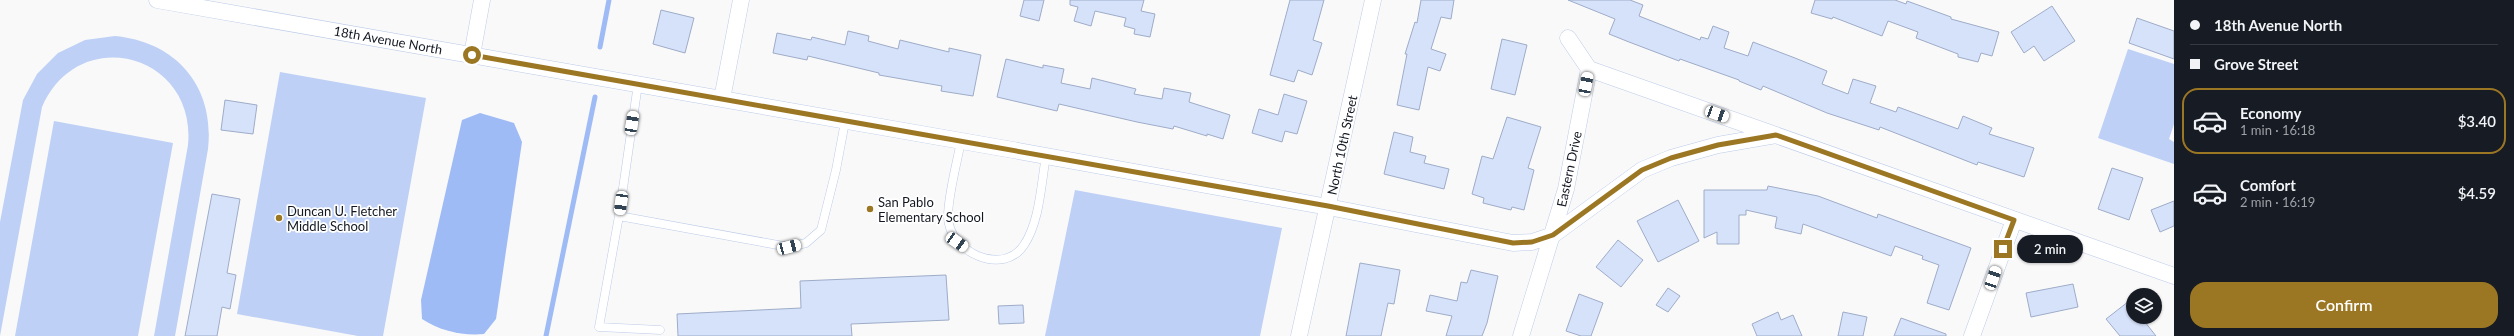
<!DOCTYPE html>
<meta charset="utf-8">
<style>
:root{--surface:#171b24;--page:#20242c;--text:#f1f3f6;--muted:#9ea1a6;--line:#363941;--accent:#9c7723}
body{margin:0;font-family:Lato,sans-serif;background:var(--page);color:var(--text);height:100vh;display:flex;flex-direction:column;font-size:15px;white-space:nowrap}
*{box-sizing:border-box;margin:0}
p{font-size:13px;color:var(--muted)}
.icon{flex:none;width:22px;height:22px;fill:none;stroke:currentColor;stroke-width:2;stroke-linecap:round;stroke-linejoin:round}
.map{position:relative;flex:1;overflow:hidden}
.side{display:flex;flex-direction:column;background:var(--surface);width:340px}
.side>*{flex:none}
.hud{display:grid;align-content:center;height:88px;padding:0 16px;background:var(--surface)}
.tools{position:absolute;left:2126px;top:288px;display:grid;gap:8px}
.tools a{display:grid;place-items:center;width:36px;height:36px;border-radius:50%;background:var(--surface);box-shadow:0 1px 3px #0004;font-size:20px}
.end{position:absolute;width:18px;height:18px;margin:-9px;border:5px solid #9c7723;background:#fff;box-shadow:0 0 0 2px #fff}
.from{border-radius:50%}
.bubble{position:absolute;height:28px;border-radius:14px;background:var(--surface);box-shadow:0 1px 3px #0004;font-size:13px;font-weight:600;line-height:28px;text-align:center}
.car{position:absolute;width:12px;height:24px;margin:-12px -6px;border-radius:5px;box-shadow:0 0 3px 1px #0007;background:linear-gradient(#fff 24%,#345 0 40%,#fff 0 76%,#345 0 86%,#fff 0)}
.hud b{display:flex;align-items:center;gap:14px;height:38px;font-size:15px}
.hud b+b{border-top:1px solid var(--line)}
.hud i{width:10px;height:10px;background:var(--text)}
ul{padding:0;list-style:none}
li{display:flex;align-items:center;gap:12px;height:66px;margin:0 8px 6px;padding:0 8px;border:2px solid transparent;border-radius:16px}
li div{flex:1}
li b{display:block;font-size:15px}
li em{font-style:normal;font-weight:600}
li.on{border-color:var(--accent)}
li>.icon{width:36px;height:36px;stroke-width:1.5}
.button{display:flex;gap:8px;margin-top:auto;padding:8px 16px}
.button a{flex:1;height:46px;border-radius:16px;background:var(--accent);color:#fff;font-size:16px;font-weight:600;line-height:46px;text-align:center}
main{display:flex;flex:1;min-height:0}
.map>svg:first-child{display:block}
.green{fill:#bed0f5}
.water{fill:#9fbbf5}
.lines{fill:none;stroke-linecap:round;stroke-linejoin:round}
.stream{stroke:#9fbbf5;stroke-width:5}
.building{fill:#d6e2fa;stroke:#9eacc8}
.service-casing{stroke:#bccbe8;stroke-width:9}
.minor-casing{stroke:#bccbe8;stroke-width:17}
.service{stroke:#fff;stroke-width:8}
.minor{stroke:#fff;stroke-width:16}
.route{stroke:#9c7723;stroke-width:5}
.poi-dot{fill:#9c7723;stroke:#fff;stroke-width:1.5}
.labels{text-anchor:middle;stroke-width:3.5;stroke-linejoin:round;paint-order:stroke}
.street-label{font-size:13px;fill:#121721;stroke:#fff}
.poi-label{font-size:13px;fill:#121721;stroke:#fff;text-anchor:start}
</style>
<main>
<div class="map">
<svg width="2174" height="336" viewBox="0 0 2174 336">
<rect width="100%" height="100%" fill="#f9f9f9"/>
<path class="green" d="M115 36C177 42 215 87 208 149L175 336H154L188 145C197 54 79 22 42 107L0 336V222L23 100 37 74 58 53 85 40Z
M2128 49 2174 64V124L2169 139 2174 142V164L2098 138Z
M280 72 426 98 383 336H358L237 314Z
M54 121 173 143 138 336H15Z
M1075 190 1282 228 1260 336H1045Z"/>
<path class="water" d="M480 113 514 123 522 142 496 319 484 334C463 336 440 331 422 319L421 300 462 120Z"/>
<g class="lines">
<path class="stream" d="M600 47 609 0
M546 336 595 97"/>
</g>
<path class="building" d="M1024 0H1044L1039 21 1020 16Z
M1070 0H1144L1141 11 1155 14 1150 37 1134 34 1135 29 1124 26 1126 18 1095 11 1091 26 1074 21 1078 7 1070 5Z
M1290 0H1324L1313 40 1322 43 1312 75 1298 70 1294 82 1270 75Z
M1421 0H1454L1451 19 1441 17 1431 49 1446 54 1440 71 1428 67 1419 110 1397 105 1407 54H1405L1415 22 1417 23Z
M1568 0H1630L1643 5 1639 16 1700 40 1701 37 1708 39 1713 26 1729 32 1724 48 1748 56 1753 42 1795 58 1827 71 1822 84 1848 94 1853 79 1876 86 1870 103 1896 112 1898 107 1958 129 1963 116 1992 128 1989 134 2034 148 2024 177 1978 162 1977 165 1880 127 1879 130 1827 113 1763 86 1761 90 1739 81V80L1680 59 1679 61 1629 42 1609 34 1615 19Z
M1815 0H1895L1906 4 1907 1 1951 17V19L1999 32 1992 56 1981 53 1978 62 1958 57V54L1916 38 1918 32 1888 21 1882 36 1833 17 1832 19 1811 13Z
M2052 6 2075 41 2044 61 2034 46 2024 53 2011 32Z
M661 10 694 18 685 53 653 44Z
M2137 18 2174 31V59L2129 43Z
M848 31 869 36 868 41 898 49 900 40 949 52V48L981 55 973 96 941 91 942 86 879 75V73L808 56 807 60 773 53 777 33 811 40 812 37 845 45Z
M1502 39 1527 45 1515 95 1491 89Z
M1006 59 1043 68V65L1064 69 1061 83 1090 89 1092 78 1136 89 1134 94 1162 99 1164 88 1191 93 1189 102 1230 115 1223 139 1207 134V136L1174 126 1173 129 1137 122 1059 104 1057 111 997 97Z
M1284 94 1307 101 1297 134 1285 131 1282 142 1252 133 1259 109 1278 115Z
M225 100 257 105 253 134 221 130Z
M1507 117 1541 127 1528 168 1534 170 1524 210 1512 207 1511 210 1483 203 1484 198 1472 194 1482 156 1493 159Z
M1394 132 1413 137 1410 152 1426 156 1424 163 1449 169 1444 189 1384 174Z
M2112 168 2143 178 2129 220 2098 209Z
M1768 186 1818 196 1877 218 1878 214 1971 248 1949 310 1927 303 1939 265 1922 259 1923 256 1895 246 1891 256 1803 224 1801 234 1775 228 1777 217 1746 210V215H1739V244H1717V232L1704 238V190H1767Z
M212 194 240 199 227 273 236 275 230 309 222 307 217 336H185Z
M1678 200 1699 241 1658 262 1637 221Z
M2174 201V226L2160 232 2151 210Z
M1618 240 1643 260 1621 287 1596 267Z
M1360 263 1400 270 1394 304 1388 303 1381 336H1346Z
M1471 270 1498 276 1487 323 1482 336H1446L1452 316 1426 311 1430 295 1457 301 1461 282 1467 283Z
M946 275 949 320 851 324 852 336H678L677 314 801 308 800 281Z
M2073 284 2078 307 2031 317 2026 293Z
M1668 288 1680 296 1668 312 1656 305Z
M1579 294 1603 303 1591 336H1581L1566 331Z
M2133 298V317H2141L2156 336H2120L2106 319Z
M1023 305 1024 323 999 324 998 306Z
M1778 312 1781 320 1793 315 1802 336H1757L1752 324Z
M1843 312 1867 317 1863 336H1838Z
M1901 318 1946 334V336H1894Z"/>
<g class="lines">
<g class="service-casing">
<path id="service" d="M638 84 619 216 599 327 660 330
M961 141C957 163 948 195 948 217 949 252 1003 277 1024 245 1040 221 1041 184 1046 156
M619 216 789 247 806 243 821 230 836 170 845 122"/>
</g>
<g class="minor-casing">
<path id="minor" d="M157 0 1013 150 1328 207 1513 243 1532 242 1553 235 1642 170 1671 158 1718 145 1776 135
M1568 38 1589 69
M472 55 482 0
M1589 69 2174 276
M722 99 741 0
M1299 336 1373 0
M1521 336 1566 189 1589 69
M1972 336 2014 220"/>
</g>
<use href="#service" class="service"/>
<use href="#minor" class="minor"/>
</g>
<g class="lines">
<path class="route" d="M472 55 1328 206 1513 243 1532 242 1553 235 1642 170 1671 158 1718 145 1776 135 2014 220 2003 249"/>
</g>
<g class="poi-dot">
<circle cx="870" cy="209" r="4"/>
<circle cx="279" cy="218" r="4"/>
</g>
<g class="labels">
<g class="street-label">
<text transform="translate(388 40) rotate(10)" y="5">18th Avenue North</text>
<text transform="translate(1342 145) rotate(-78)" y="5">North 10th Street</text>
<text transform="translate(1569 169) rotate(-78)" y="5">Eastern Drive</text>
</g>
<g class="poi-label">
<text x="878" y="207">San Pablo<tspan x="878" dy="15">Elementary School</tspan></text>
<text x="287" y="216">Duncan U. Fletcher<tspan x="287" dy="15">Middle School</tspan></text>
</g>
</g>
</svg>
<div class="tools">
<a><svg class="icon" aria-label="layers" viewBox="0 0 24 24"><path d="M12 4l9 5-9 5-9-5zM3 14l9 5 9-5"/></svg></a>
</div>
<i class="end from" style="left:472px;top:55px"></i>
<i class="end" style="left:2003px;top:249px"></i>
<div class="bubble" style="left:2017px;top:235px;width:66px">2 min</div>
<i class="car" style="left:1586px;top:84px;rotate:11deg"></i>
<i class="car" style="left:1717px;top:114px;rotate:110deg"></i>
<i class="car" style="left:632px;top:123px;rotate:9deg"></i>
<i class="car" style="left:621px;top:203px;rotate:188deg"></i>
<i class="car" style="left:957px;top:242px;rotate:124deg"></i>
<i class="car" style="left:789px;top:247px;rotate:75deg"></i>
<i class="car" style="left:1993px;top:278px;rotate:19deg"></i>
</div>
<section class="side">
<div class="hud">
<b><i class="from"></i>18th Avenue North</b>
<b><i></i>Grove Street</b>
</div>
<ul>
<li class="on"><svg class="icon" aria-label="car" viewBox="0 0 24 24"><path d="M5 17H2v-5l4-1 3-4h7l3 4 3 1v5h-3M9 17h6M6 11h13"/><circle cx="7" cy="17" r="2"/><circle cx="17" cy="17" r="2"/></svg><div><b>Economy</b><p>1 min · 16:18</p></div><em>$3.40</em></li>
<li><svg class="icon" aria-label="car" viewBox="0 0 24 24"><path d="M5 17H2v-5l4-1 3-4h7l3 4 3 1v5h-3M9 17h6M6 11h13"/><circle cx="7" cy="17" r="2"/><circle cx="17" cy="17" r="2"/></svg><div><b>Comfort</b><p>2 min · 16:19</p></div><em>$4.59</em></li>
</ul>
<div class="button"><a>Confirm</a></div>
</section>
</main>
